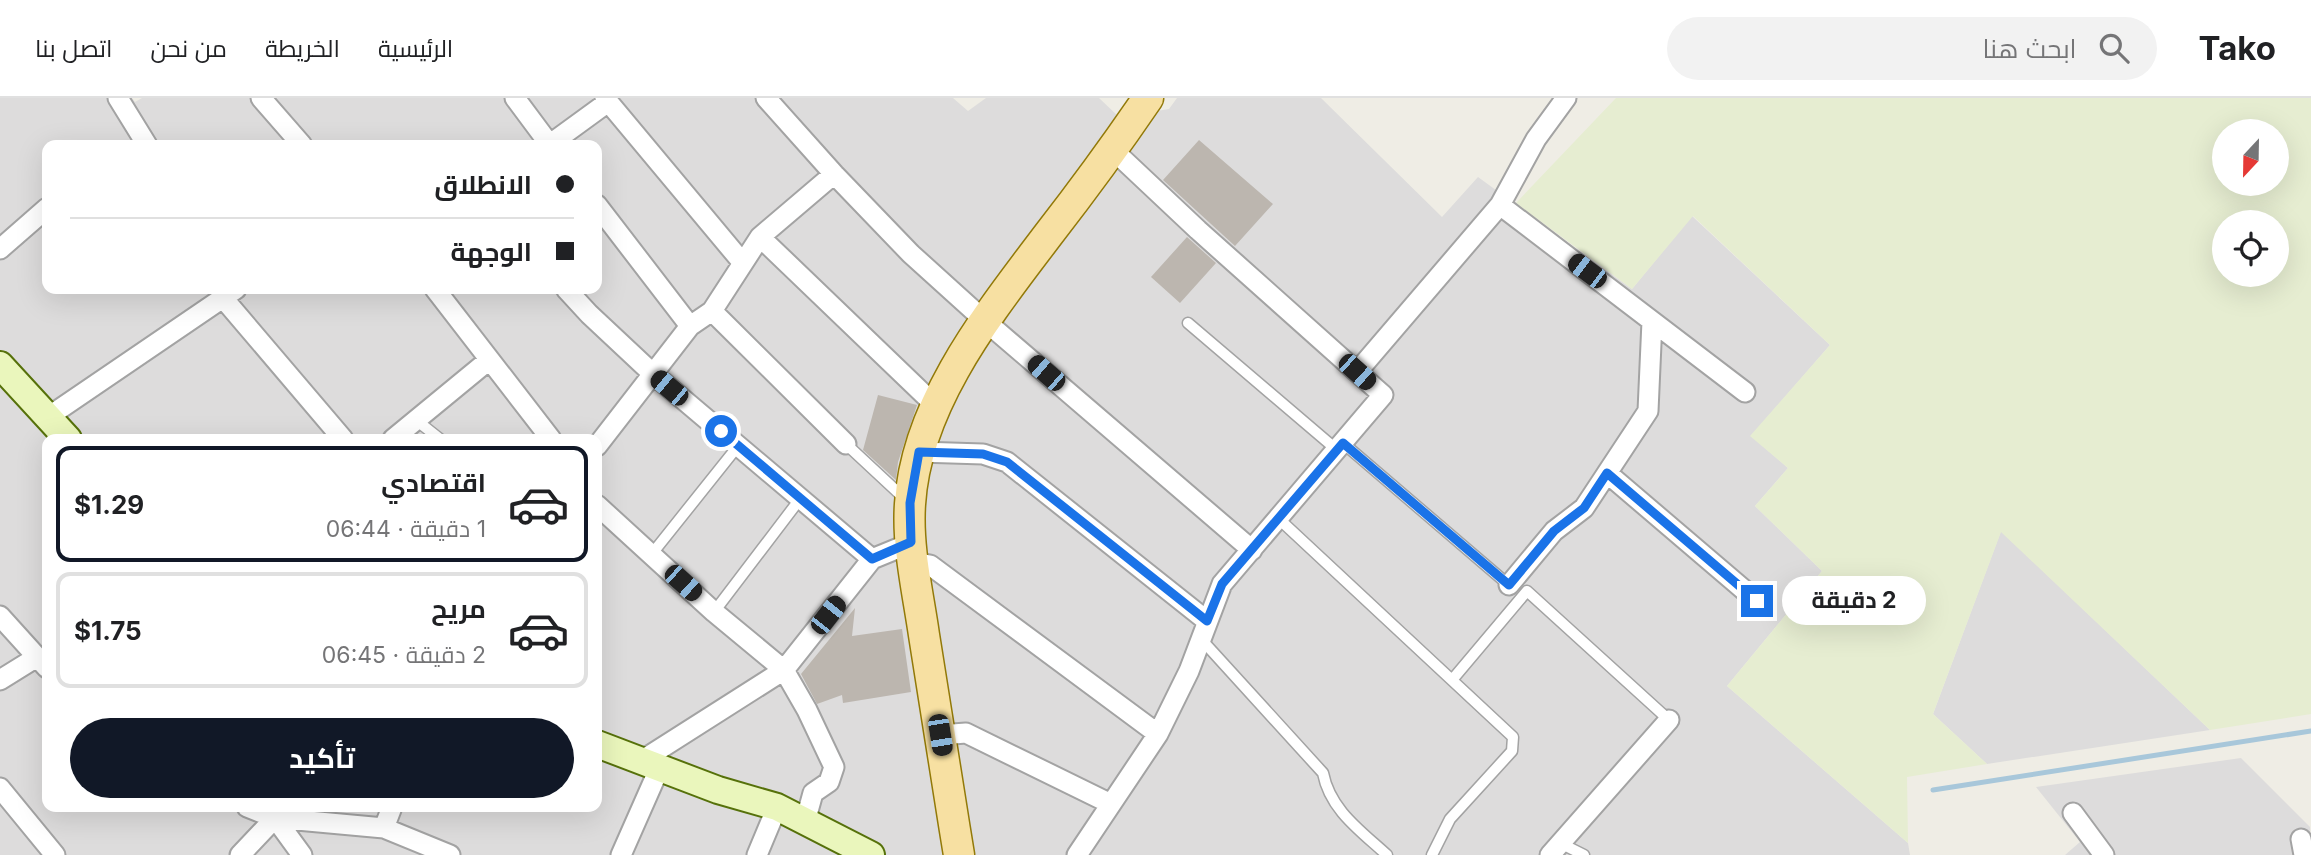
<!DOCTYPE html>
<html lang="ar">
<meta charset="utf-8">
<style>
:root{--surface:#fff;--page:#f2f2f2;--text:#202124;--muted:#757577;--line:#e0e0e0;--accent:#111827}
body{margin:0;font-family:Inter,Cairo,sans-serif;background:var(--page);color:var(--text);direction:rtl;height:100vh;display:flex;flex-direction:column;font-size:26px;white-space:nowrap}
*{box-sizing:border-box;margin:0}
p{font-size:23px;color:var(--muted)}
.icon{flex:none;width:38px;height:38px;fill:none;stroke:currentColor;stroke-width:2;stroke-linecap:round;stroke-linejoin:round}
.map{position:relative;flex:1;overflow:hidden;direction:ltr}
.sheet{position:absolute;left:42px;top:336px;width:560px;height:378px;display:flex;flex-direction:column;background:var(--surface);border-radius:14px;box-shadow:0 7px 28px #0002;direction:rtl}
.sheet>*{flex:none}
.top-card{position:absolute;left:42px;top:42px;width:560px;height:154px;border-radius:14px;box-shadow:0 7px 28px #0002;direction:rtl;display:grid;align-content:center;height:154px;padding:0 28px;background:var(--surface)}
.needle{width:46px;rotate:202deg}
.buttons{position:absolute;left:2212px;top:21px;display:grid;gap:14px}
.buttons a{display:grid;place-items:center;width:77px;height:77px;border-radius:50%;background:var(--surface);box-shadow:0 7px 28px #0002;font-size:35px}
.end{position:absolute;width:32px;height:32px;margin:-16px;border:9px solid #1a73e8;background:#fff;box-shadow:0 0 0 4px #fff}
.from{border-radius:50%}
.bubble{position:absolute;height:49px;border-radius:24px;background:var(--surface);box-shadow:0 7px 28px #0002;font-size:23px;font-weight:700;line-height:49px;text-align:center;direction:rtl}
.car{position:absolute;width:21px;height:42px;margin:-21px -10px;border-radius:9px;box-shadow:0 0 5px 2px #0007;background:linear-gradient(#222 24%,#8ab4d8 0 40%,#222 0 76%,#8ab4d8 0 86%,#222 0)}
.top-card b{display:flex;align-items:center;gap:24px;height:66px;font-size:26px}
.top-card b+b{border-top:2px solid var(--line)}
.top-card i{width:18px;height:18px;background:var(--text)}
ul{padding:12px 0 0;list-style:none}
li{display:flex;align-items:center;gap:21px;height:116px;margin:0 14px 10px;padding:0 14px;border:4px solid var(--line);border-radius:14px}
li div{flex:1}
li b{display:block;font-size:26px}
li em{font-style:normal;font-weight:700}
li.current{border-color:var(--accent)}
li>.icon{width:63px;height:63px;stroke-width:1.5}
.action{display:flex;gap:14px;margin-top:auto;padding:14px 28px}
.action a{flex:1;height:80px;border-radius:42px;background:var(--accent);color:#fff;font-size:28px;font-weight:700;line-height:80px;text-align:center}
header{display:flex;align-items:center;gap:42px;box-sizing:border-box;height:98px;padding:0 35px;background:var(--surface);border-bottom:2px solid var(--line)}
header strong{font-size:33px}
nav{display:flex;gap:38px;margin-inline-start:auto;font-size:24px}
.search{width:490px;height:63px;background:var(--page);display:flex;align-items:center;gap:18px;box-sizing:border-box;padding:0 24px;border-radius:38px;color:var(--muted);font-size:26px}
.map>svg:first-child{display:block}
.residential{fill:#dddcdc;fill-rule:evenodd}
.farmland{fill:#e6edd1;fill-rule:evenodd}
.lines{fill:none;stroke-linecap:round;stroke-linejoin:round}
.stream{stroke:#a8c7da;stroke-width:5}
.building{fill:#bcb6af}
.lane-casing{stroke:#a3a3a3;stroke-width:13}
.street-casing{stroke:#a3a3a3;stroke-width:23}
.secondary-casing{stroke:#56710a;stroke-width:30}
.primary-casing{stroke:#927908;stroke-width:33}
.lane{stroke:#fff;stroke-width:10}
.street{stroke:#fff;stroke-width:19}
.secondary{stroke:#eaf6bc;stroke-width:26}
.primary{stroke:#f7e0a2;stroke-width:30}
.route{stroke:#1a73e8;stroke-width:9}
</style>
<header>
<strong>Tako</strong>
<div class="search"><svg class="icon" aria-label="search" viewBox="0 0 24 24"><circle cx="10" cy="10" r="6"/><path d="M15 15l6 6"/></svg>ابحث هنا</div>
<nav><a>الرئيسية</a><a>الخريطة</a><a>من نحن</a><a>اتصل بنا</a></nav>
</header>
<div class="map">
<svg width="2311" height="757" viewBox="0 0 2311 757">
<rect width="100%" height="100%" fill="#efede5"/>
<path class="residential" d="M0 0H132L135 4 142 0H953L968 13 986 0H1099L1119 19 1169 11 1177 0H1321L1442 119 1478 79 1632 191 1692 118 1830 247 1751 338 1788 370 1755 408 1822 473 1727 588 1908 745 1910 757H0ZM47 47H597V191H47ZM47 341H597V709H47Z
M2001 433 2210 632 1987 666 1933 616Z
M2241 660 2310 729 2311 757H2065L2080 744 2036 689Z"/>
<path class="farmland" d="M1616 0H2311V616L2210 632 2001 434 1933 616 1987 666 1907 679 1908 745 1727 588 1822 473 1755 408 1788 370 1750 338 1830 247 1693 118 1632 191 1516 105ZM2277 33V86H2224V33ZM2224 124H2277V177H2224Z"/>
<g class="lines">
<path class="stream" d="M1933 692 2311 633"/>
</g>
<path class="building" d="M1199 42 1273 106 1235 148 1163 82Z
M1187 139 1216 165 1180 205 1151 179Z
M878 297 917 307 898 364 896 382 863 352Z
M855 510 852 538 902 531 911 594 843 605 842 597 817 606 801 576Z"/>
<g class="lines">
<g class="lane-casing">
<path id="lane" d="M1188 225 1337 352
M416 322 440 341
M1343 345 1510 488
M846 346 904 400
M1279 421 1513 639 1512 653 1450 721 1432 757
M651 457 738 348
M714 514 800 401
M1201 541 1323 675C1330 712 1361 733 1387 757
M1452 582 1527 493 1669 622
M1560 745 1584 757"/>
</g>
<g class="street-casing">
<path id="street" d="M118 0 147 47
M261 0 302 47
M515 0 550 47
M605 0 742 164
M766 0 834 76 911 156 984 222 1252 452
M549 47 608 4
M1113 52 1198 132 1357 274 1500 107 1536 41 1566 0
M597 107 690 228
M1500 107 1745 294
M760 139 936 308
M0 151 47 110
M435 191 551 341
M566 191 589 216 652 275 872 461
M223 200 343 341
M712 213 846 346
M48 319 236 191
M393 341 489 262
M597 348 690 228 712 213 760 139 834 76
M919 354 983 356 1007 364 1207 523
M1607 375 1757 503
M597 407 714 514 784 572 807 612 834 669 829 684 813 695 805 724
M913 464 930 467 1158 636
M1509 487 1554 433 1584 410 1648 313 1652 223
M0 518 47 570
M0 582 37 559
M940 637 966 635 1111 706
M641 663 784 572 872 461 911 445
M0 690 55 757
M247 709 275 720 384 730 450 757
M2073 715 2104 757
M384 730 392 709
M2301 741 2304 757
M240 757 275 720 302 757
M621 757 659 671
M757 757 777 709
M1077 757 1158 636 1189 573 1222 486 1383 297 1357 274
M1550 757 1669 622"/>
</g>
<g class="secondary-casing">
<path id="secondary" d="M0 267 68 341
M597 646 718 692 777 709 871 757"/>
</g>
<g class="primary-casing">
<path id="primary" d="M959 757C947 684 936 611 924 537 918 495 907 449 910 406 916 305 990 214 1048 137 1083 92 1116 47 1148 0"/>
</g>
<use href="#lane" class="lane"/>
<use href="#street" class="street"/>
<use href="#secondary" class="secondary"/>
<use href="#primary" class="primary"/>
</g>
<g class="lines">
<path class="route" d="M721 333 872 461 911 444 910 405 919 354 983 356 1007 364 1207 523 1222 486 1343 345 1509 487 1554 433 1584 410 1607 375 1757 503"/>
</g>
</svg>
<div class="buttons">
<a><svg class="needle" viewBox="-14 -14 28 28"><path d="M0-13l5 13h-10z" fill="#e53935"/><path d="M0 13l5-13h-10z" fill="#757577"/></svg></a>
<a><svg class="icon" aria-label="locate" viewBox="0 0 24 24"><circle cx="12" cy="12" r="6"/><path d="M12 2v4M12 18v4M2 12h4M18 12h4"/></svg></a>
</div>
<i class="end from" style="left:721px;top:333px"></i>
<i class="end" style="left:1757px;top:503px"></i>
<div class="bubble" style="left:1782px;top:478px;width:144px">2 دقيقة</div>
<i class="car" style="left:1587px;top:173px;rotate:307deg"></i>
<i class="car" style="left:1357px;top:274px;rotate:132deg"></i>
<i class="car" style="left:1046px;top:275px;rotate:311deg"></i>
<i class="car" style="left:669px;top:290px;rotate:310deg"></i>
<i class="car" style="left:683px;top:485px;rotate:132deg"></i>
<i class="car" style="left:828px;top:517px;rotate:38deg"></i>
<i class="car" style="left:940px;top:637px;rotate:171deg"></i>
<div class="top-card">
<b><i class="from"></i>الانطلاق</b>
<b><i></i>الوجهة</b>
</div>
<section class="sheet">
<ul>
<li class="current"><svg class="icon" aria-label="car" viewBox="0 0 24 24"><path d="M5 17H2v-5l4-1 3-4h7l3 4 3 1v5h-3M9 17h6M6 11h13"/><circle cx="7" cy="17" r="2"/><circle cx="17" cy="17" r="2"/></svg><div><b>اقتصادي</b><p>1 دقيقة · 06:44</p></div><em>$1.29</em></li>
<li><svg class="icon" aria-label="car" viewBox="0 0 24 24"><path d="M5 17H2v-5l4-1 3-4h7l3 4 3 1v5h-3M9 17h6M6 11h13"/><circle cx="7" cy="17" r="2"/><circle cx="17" cy="17" r="2"/></svg><div><b>مريح</b><p>2 دقيقة · 06:45</p></div><em>$1.75</em></li>
</ul>
<div class="action"><a>تأكيد</a></div>
</section>
</div>
